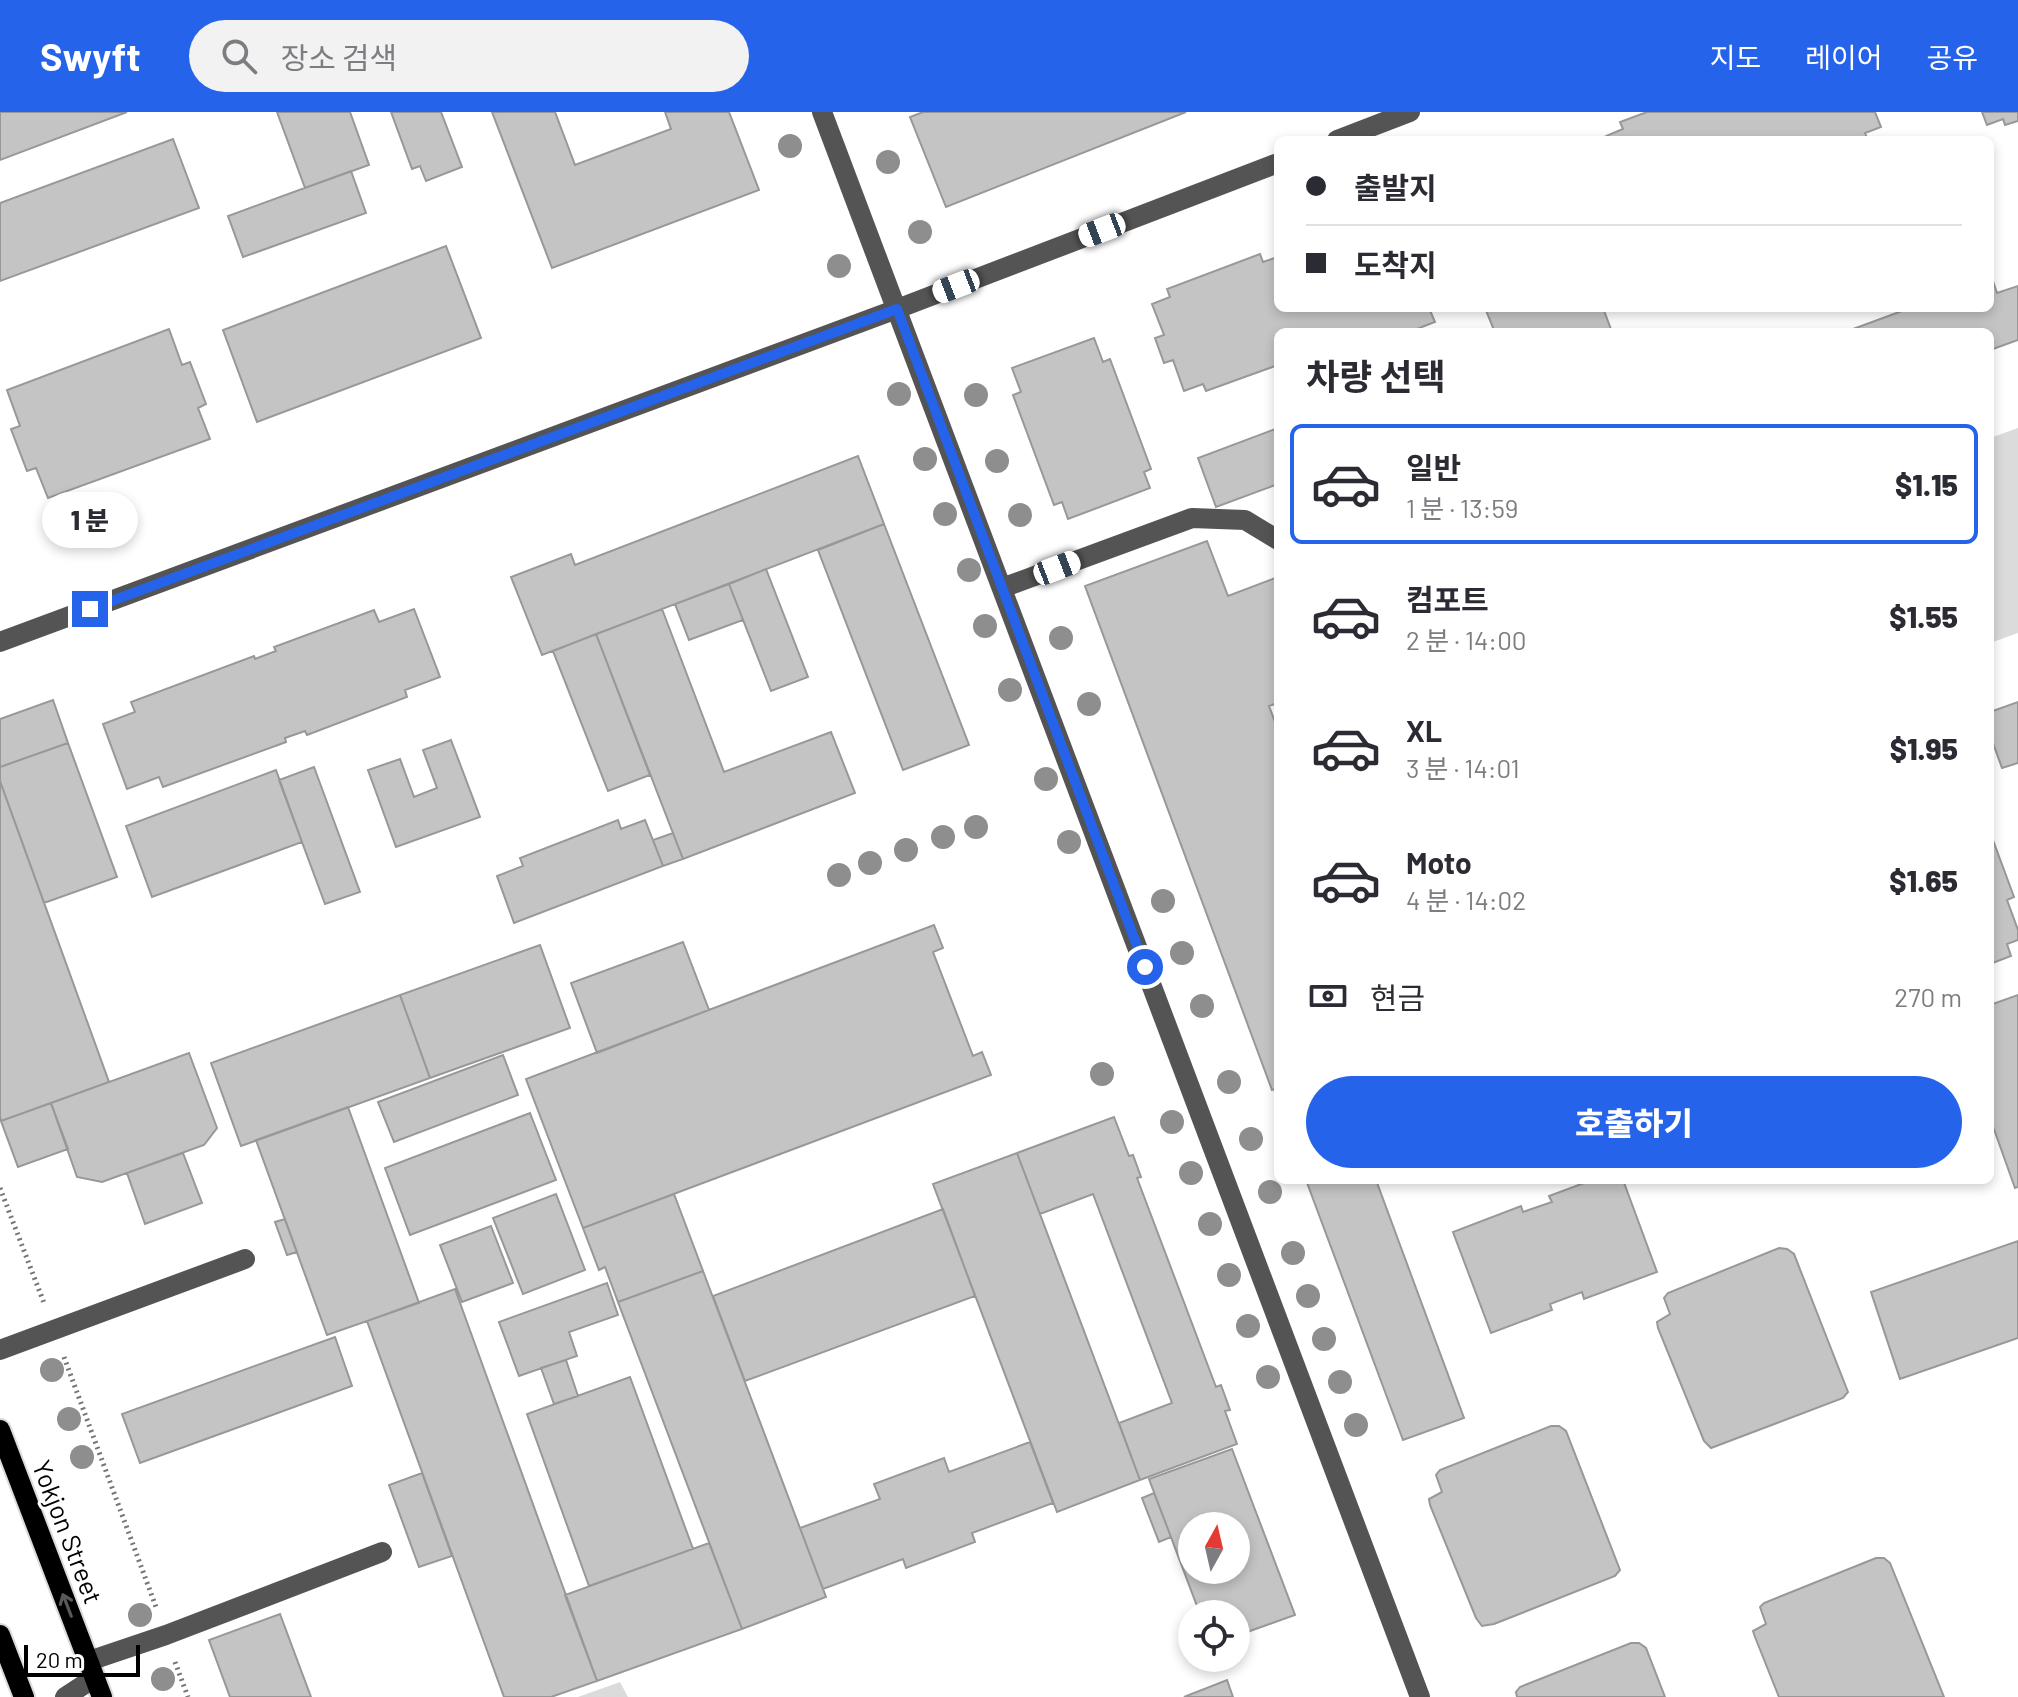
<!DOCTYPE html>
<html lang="ko">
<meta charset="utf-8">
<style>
:root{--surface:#fff;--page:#f2f2f3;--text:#2b2b33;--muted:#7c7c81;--line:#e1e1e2;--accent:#2563eb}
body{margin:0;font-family:Barlow,"Noto Sans KR",sans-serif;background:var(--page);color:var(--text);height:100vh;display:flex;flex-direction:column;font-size:30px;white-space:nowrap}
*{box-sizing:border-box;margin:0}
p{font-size:26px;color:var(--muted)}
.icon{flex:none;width:44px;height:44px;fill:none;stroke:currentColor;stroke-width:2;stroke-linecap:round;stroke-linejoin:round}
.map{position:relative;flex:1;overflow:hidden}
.details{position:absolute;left:1274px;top:216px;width:720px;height:856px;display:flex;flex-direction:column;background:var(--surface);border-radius:12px;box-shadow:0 4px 12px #0003}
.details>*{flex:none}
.top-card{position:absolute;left:1274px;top:24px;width:720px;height:176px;border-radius:12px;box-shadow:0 4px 12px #0003;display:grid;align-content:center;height:176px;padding:0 32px;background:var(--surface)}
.needle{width:52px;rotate:8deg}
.tools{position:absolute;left:1178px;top:1400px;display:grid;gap:16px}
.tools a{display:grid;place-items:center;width:72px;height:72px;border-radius:50%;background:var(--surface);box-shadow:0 4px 12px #0003;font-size:40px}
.scale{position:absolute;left:24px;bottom:20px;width:116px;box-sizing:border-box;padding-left:8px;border:4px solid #000;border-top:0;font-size:22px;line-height:28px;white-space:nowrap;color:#000;-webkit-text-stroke:6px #fff;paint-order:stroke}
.end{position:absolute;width:36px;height:36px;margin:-18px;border:10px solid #2563eb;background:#fff;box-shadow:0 0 0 4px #fff}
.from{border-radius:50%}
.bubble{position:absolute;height:56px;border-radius:28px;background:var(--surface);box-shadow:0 4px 12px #0003;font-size:26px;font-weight:800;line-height:56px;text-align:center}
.car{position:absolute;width:24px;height:48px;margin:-24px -12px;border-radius:10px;box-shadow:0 0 6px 2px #0007;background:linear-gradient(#fff 24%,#345 0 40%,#fff 0 76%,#345 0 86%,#fff 0)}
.top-card b{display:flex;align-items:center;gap:28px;height:76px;font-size:30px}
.top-card b+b{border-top:2px solid var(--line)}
.top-card i{width:20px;height:20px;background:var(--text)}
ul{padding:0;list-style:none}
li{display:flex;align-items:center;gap:24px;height:120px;margin:0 16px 12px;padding:0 16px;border:4px solid transparent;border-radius:12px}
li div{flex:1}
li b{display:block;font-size:30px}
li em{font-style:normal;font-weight:800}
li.selected{border-color:var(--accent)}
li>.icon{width:72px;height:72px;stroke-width:1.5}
h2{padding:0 32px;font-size:36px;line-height:96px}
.pay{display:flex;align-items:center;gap:20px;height:88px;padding:0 32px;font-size:30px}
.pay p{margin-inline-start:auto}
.primary-button{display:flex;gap:16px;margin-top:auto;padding:16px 32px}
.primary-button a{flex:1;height:92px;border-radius:48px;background:var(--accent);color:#fff;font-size:32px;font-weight:800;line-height:92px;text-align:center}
header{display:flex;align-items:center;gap:48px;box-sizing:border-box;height:112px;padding:0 40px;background:var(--accent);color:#fff}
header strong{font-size:38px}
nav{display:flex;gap:44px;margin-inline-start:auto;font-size:28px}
.search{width:560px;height:72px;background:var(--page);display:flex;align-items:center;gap:20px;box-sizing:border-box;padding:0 28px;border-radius:44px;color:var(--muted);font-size:30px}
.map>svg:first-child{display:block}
.green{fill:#dbdbdb}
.building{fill:#c4c4c4;stroke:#989898;stroke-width:2;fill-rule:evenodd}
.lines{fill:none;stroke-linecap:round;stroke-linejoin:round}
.major-casing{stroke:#dbdbdb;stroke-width:24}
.path{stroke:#767676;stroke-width:5;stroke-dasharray:2 4;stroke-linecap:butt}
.minor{stroke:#545454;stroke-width:20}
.major{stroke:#000;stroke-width:20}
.tree{fill:#8e8e8e}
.oneway{stroke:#595959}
.route{stroke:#2563eb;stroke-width:10}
.labels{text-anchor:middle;stroke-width:6;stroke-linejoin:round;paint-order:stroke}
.street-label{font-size:26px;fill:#000;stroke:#fff}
</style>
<header>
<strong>Swyft</strong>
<div class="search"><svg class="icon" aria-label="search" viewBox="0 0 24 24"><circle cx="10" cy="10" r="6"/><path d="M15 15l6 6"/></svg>장소 검색</div>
<nav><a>지도</a><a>레이어</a><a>공유</a></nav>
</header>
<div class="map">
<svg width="2018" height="1585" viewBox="0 0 2018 1585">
<rect width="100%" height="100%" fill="#fff"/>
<path class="green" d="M2018 316V521L1990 531V326Z
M620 1570 628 1585H578Z"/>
<path class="building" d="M0 0H127L0 48Z
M277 0H350L369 53 305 76Z
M391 0H441L462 55 426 69 420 54 412 57Z
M492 0H555L575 53 671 17 665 0H729L759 78 552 156Z
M923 0H1186L946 95 910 5Z
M1647 0H1875L1881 15 1865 21 1868 28H1607L1606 24 1623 17 1620 10Z
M1982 0H2018V9L2005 13 2003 7 1987 13Z
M173 27 199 96 0 169V91Z
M351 59 366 101 243 145 228 104Z
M446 134 481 226 257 310 223 218Z
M1260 142 1263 150 1278 145V196H1429L1435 210 1409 220H1278V253L1206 279 1203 272 1184 279 1173 248 1164 251 1155 226 1164 223 1152 192 1170 185 1167 177Z
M1992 166 1997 181 2018 174V228L1990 238V220H1845L1910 196H1990Z
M1485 196H1603L1612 220H1489L1494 218Z
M169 217 182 253 190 250 206 292 198 296 210 327 48 386 36 356 27 359 11 317 20 314 7 278Z
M1094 226 1103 250 1110 247 1151 357 1144 360 1150 376 1068 407 1062 390 1054 393 1013 283 1021 280 1012 256Z
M1278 316V372L1216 395 1198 346Z
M858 344 884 412 542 543 511 465 571 442 575 453Z
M884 412 969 633 903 658 818 438Z
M1207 429 1228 484 1278 465V591L1269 594 1278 618V976L1272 978 1085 474Z
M766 457 808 565 771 579 729 472Z
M729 472 743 508 689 528 675 492Z
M414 497 440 565 405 578 407 585 307 623 305 619 285 626 286 630 163 675 159 665 127 677 103 612 135 600 131 590 254 544 255 547 276 539 274 535 374 498 379 510Z
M662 497 724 660 831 620 855 681 683 747 596 522Z
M596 522 650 663 608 679 553 539Z
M53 588 68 631 0 655V607Z
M2018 590V651L2002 656 1990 623V600Z
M451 628 480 705 396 735 368 658 400 647 414 685 437 676 423 638Z
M68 631 117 765 44 791 0 669V655Z
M314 655 360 780 325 792 279 668Z
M276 658 302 730 152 785 126 714Z
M0 669 109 970 1 1009 0 1005Z
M618 708 621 717 645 708 663 754 514 811 497 764 523 754 520 746Z
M1990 720 2014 785 2007 788 2018 818V828L2007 832 2011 844 1990 852Z
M673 721 683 747 663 754 653 728Z
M934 813 943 836 933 840 973 944 982 940 991 963 583 1116 526 967Z
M683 830 709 898 597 941 571 871Z
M540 833 570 916 430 966 400 883Z
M400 883 430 966 241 1034 211 951Z
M2018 883V1075L2015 1076 1990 1006V893Z
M189 941 217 1016 204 1033 102 1070 77 1065 51 991Z
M503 943 518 983 394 1030 378 990Z
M51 991 68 1037 18 1055 1 1009Z
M348 995 419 1191 327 1223 256 1028Z
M530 1001 556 1068 410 1123 385 1056Z
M1114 1005 1129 1044 1133 1043 1141 1065 1137 1066 1216 1275 1221 1273 1230 1298 1225 1299 1237 1332 1140 1368 1119 1311 1172 1291 1093 1082 1040 1102 1017 1041Z
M183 1041 202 1091 145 1112 127 1061Z
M1017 1041 1140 1368 1057 1400 933 1072Z
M1306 1068H1376L1464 1306 1403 1328Z
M1592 1068H1623L1657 1160 1584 1187 1582 1180 1550 1192 1552 1198 1491 1221 1453 1120 1521 1094 1523 1100 1552 1090 1549 1084Z
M556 1082 585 1158 523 1182 493 1106Z
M674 1082 703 1159 618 1190 605 1155 599 1158 583 1116Z
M943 1097 975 1184 745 1269 713 1184Z
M285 1107 297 1140 287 1143 275 1110Z
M491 1114 513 1171 462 1190 440 1133Z
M2018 1129V1226L1900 1267 1871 1180Z
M1779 1136 1787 1137 1794 1142 1848 1280 1843 1286 1711 1336 1704 1329 1658 1216 1657 1210 1670 1202 1664 1186 1668 1181Z
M703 1159 826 1485 742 1517 618 1190Z
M607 1171 618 1203 569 1220 577 1244 519 1264 499 1210Z
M455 1177 597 1569 551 1585H504L367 1209Z
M335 1225 352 1274 140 1351 122 1302Z
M566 1248 578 1284 554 1292 541 1256Z
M630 1265 693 1437 589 1474 527 1302Z
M1551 1314H1559L1566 1319 1620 1458 1615 1464 1494 1512 1482 1514 1476 1506 1430 1393 1429 1387 1442 1380 1436 1363 1440 1358Z
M1030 1330 1053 1391 972 1421 975 1430 906 1456 903 1447 823 1477 800 1416 880 1387 874 1372 944 1346 949 1360Z
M1232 1337 1295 1503 1236 1524V1502H1200L1149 1367ZM1192 1414H1236V1458H1192Z
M422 1361 452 1444 419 1455 389 1373Z
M1154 1381 1171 1425 1159 1430 1142 1386Z
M709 1431 742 1517 597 1569 565 1483Z
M1876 1446H1884L1890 1451 1944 1585H1779L1755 1525 1753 1519 1766 1512 1760 1495 1764 1491Z
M280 1502 311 1585H230L209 1528Z
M1631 1531H1639L1646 1536 1665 1585H1517L1516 1580 1520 1575Z
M1227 1568 1233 1585H1184Z"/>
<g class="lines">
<g class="major-casing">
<path id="major" d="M0 1318 102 1585
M0 1523 24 1585"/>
</g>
<path class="path" d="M0 1076 44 1191
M64 1245 156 1495
M175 1550 188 1585"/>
<path class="minor" d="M822 0 1420 1585
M1337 28 1410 0
M1002 476 1192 406 1245 408 1278 428
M0 530 897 197 1278 51
M0 1238 245 1147
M89 1549 166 1523 382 1440
M65 1585 94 1566"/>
<use href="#major" class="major"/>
</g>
<g class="tree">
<circle cx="790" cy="34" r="12"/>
<circle cx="888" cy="50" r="12"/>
<circle cx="920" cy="120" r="12"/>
<circle cx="839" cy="154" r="12"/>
<circle cx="899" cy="282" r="12"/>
<circle cx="976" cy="283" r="12"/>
<circle cx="925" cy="347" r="12"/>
<circle cx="997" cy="349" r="12"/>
<circle cx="945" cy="402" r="12"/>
<circle cx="1020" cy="403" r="12"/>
<circle cx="969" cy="458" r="12"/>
<circle cx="985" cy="514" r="12"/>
<circle cx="1061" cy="526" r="12"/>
<circle cx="1010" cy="578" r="12"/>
<circle cx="1089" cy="592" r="12"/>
<circle cx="1046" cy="667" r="12"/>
<circle cx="976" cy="715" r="12"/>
<circle cx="943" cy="725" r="12"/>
<circle cx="1069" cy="730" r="12"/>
<circle cx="906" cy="738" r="12"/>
<circle cx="870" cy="751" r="12"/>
<circle cx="839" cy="763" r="12"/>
<circle cx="1163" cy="789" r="12"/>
<circle cx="1182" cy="841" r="12"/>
<circle cx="1202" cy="894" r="12"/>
<circle cx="1102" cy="962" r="12"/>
<circle cx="1229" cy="970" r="12"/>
<circle cx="1172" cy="1010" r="12"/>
<circle cx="1251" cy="1027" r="12"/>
<circle cx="1191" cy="1061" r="12"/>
<circle cx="1270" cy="1080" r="12"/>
<circle cx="1210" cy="1112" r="12"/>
<circle cx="1293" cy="1141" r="12"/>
<circle cx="1229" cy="1163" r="12"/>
<circle cx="1308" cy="1184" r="12"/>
<circle cx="1248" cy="1214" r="12"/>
<circle cx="1324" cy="1227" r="12"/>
<circle cx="52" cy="1258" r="12"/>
<circle cx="1268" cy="1265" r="12"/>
<circle cx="1340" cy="1270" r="12"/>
<circle cx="69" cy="1307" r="12"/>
<circle cx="1356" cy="1313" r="12"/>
<circle cx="82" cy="1345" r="12"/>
<circle cx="140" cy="1503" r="12"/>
<circle cx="163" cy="1567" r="12"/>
</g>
<defs><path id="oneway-shaft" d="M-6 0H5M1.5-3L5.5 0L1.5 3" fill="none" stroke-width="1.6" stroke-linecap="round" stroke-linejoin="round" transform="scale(2)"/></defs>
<use class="oneway" href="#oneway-shaft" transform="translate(67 1493) rotate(-111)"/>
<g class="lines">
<path class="route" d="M90 497 897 197 1145 855"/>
</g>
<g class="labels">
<g class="street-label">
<text transform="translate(67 1420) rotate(69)" y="9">Yokjon Street</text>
</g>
</g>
</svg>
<div class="tools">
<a><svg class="needle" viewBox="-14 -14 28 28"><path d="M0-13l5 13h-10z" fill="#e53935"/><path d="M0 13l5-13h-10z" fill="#7c7c81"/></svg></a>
<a><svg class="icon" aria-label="locate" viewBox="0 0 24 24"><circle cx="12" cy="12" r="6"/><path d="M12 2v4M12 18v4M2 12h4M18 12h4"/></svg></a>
</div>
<div class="scale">20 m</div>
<i class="end from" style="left:1145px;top:855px"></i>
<i class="end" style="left:90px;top:497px"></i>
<div class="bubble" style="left:42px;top:380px;width:96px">1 분</div>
<i class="car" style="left:1102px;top:118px;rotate:249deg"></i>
<i class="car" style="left:956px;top:174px;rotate:249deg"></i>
<i class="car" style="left:1057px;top:456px;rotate:69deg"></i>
<div class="top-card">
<b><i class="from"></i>출발지</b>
<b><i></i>도착지</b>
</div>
<section class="details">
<h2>차량 선택</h2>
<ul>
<li class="selected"><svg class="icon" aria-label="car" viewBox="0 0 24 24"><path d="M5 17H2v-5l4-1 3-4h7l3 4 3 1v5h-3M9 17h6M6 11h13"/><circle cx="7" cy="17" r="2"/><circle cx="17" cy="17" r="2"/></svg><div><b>일반</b><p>1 분 · 13:59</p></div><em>$1.15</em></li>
<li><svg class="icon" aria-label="car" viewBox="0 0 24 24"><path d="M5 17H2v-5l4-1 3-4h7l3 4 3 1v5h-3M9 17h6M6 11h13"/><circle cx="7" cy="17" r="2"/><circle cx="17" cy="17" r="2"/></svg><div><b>컴포트</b><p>2 분 · 14:00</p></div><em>$1.55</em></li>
<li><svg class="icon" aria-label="car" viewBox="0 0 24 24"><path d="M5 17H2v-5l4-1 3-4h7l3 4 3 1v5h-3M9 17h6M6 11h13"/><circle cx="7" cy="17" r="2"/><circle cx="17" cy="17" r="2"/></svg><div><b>XL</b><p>3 분 · 14:01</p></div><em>$1.95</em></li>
<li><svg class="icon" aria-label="car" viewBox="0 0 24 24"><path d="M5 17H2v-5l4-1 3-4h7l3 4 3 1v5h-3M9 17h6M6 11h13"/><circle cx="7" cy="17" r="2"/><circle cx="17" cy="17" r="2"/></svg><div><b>Moto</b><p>4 분 · 14:02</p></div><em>$1.65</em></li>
</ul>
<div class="pay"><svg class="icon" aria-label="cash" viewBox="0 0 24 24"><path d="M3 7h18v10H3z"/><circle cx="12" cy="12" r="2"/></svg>현금<p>270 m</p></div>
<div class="primary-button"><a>호출하기</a></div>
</section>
</div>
